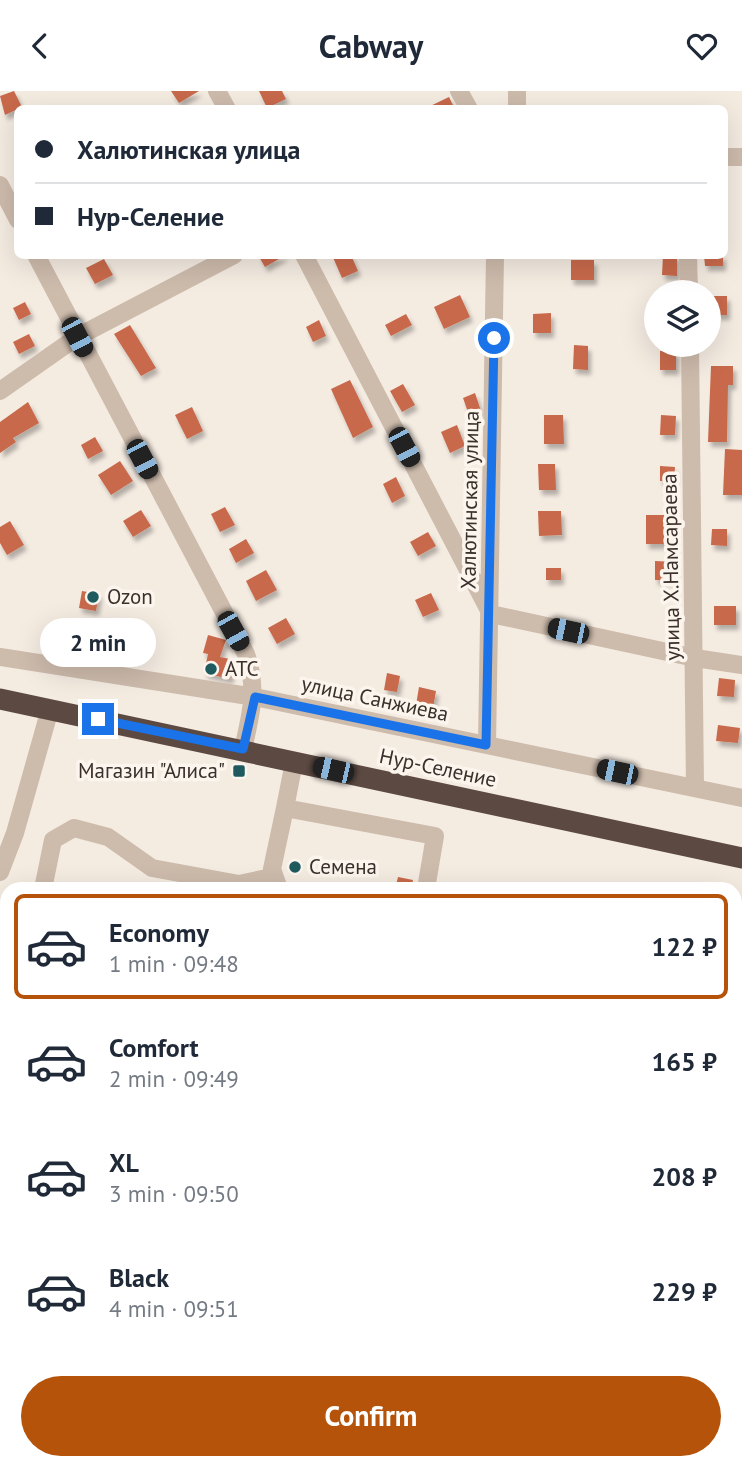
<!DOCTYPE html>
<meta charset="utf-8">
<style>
:root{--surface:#fff;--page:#f2f2f3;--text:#1f2937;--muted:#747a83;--line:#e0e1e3;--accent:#b45309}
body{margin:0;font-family:"PT Sans",sans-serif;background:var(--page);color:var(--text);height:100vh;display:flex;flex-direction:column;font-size:26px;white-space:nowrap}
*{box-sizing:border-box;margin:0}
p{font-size:23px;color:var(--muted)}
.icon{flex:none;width:38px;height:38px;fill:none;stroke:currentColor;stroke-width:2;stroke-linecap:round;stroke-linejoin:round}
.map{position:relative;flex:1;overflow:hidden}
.drawer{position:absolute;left:0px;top:791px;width:742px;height:588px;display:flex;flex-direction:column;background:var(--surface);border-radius:21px 21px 0 0;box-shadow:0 7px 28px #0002}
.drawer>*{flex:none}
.banner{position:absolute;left:14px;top:14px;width:714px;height:154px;border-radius:10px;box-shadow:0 7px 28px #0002;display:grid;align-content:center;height:154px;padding:0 21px;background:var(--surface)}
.controls{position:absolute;left:644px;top:189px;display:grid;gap:14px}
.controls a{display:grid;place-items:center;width:77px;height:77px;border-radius:50%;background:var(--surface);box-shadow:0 7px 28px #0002;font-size:35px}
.end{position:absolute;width:32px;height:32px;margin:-16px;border:9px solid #1a73e8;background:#fff;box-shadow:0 0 0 4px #fff}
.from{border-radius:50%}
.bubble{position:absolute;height:49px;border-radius:24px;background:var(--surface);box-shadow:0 7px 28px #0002;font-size:23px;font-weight:700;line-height:49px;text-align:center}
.car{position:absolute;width:21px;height:42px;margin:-21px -10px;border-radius:9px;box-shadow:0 0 5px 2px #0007;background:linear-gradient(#222 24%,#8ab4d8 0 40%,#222 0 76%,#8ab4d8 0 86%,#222 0)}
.banner b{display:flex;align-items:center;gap:24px;height:66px;font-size:26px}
.banner b+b{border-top:2px solid var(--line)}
.banner i{width:18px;height:18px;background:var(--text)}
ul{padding:12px 0 0;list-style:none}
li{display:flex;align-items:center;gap:21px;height:105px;margin:0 14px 10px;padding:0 7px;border:4px solid transparent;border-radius:10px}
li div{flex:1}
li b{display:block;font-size:26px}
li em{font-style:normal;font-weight:700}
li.selected{border-color:var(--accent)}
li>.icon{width:63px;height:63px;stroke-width:1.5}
.button{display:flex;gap:14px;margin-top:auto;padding:14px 21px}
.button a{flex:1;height:80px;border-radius:42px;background:var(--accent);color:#fff;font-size:28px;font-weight:700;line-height:80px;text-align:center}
header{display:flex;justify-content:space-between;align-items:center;height:91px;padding:0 21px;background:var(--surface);font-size:32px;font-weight:700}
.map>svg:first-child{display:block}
.building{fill:#c8694b;filter:url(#shadow)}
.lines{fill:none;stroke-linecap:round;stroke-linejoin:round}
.minor{stroke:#cdbbac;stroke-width:18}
.highway{stroke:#5c4a42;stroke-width:21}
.route{stroke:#1a73e8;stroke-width:9}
.poi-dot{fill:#1f5a5e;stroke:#fbf5ee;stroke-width:2.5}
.labels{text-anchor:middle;stroke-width:7;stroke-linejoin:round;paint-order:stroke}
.street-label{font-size:21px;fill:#3b302b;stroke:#fbf5ee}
.poi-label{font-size:21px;fill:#3b302b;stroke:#fbf5ee;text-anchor:start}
</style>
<header><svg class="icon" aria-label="back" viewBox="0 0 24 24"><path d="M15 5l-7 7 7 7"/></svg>Cabway<svg class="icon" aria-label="heart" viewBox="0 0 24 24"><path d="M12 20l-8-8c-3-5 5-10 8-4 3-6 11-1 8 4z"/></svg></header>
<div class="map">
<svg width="742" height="1379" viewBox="0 0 742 1379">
<defs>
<filter id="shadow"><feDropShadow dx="3" dy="5" stdDeviation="2" flood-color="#0004"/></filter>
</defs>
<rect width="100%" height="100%" fill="#f4ebe1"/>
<path class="building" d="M14 0 22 16 5 24 0 5Z
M171 0H199L179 12Z
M259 0H282L286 8 267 17Z
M449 6 455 18H424Z
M258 164H286L265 176Z
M332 164H351L358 180 342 187Z
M663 164H677V185L662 184Z
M704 164H723V175H705Z
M104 168 113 184 95 193 86 177Z
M571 169H594V189H571Z
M460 204 470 226 444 238 434 216Z
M709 205H727V224H709Z
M25 211 31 223 19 229 13 217Z
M551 222V242H533V223Z
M406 223 412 234 391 245 385 234Z
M319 229 326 245 313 251 306 236Z
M130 234 156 277 141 285 114 243Z
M29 243 35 255 19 263 13 251Z
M574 254 588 255V279L573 278Z
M660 260H676V279H660Z
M711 275H733V294H728L727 351H708Z
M350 289 373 336 353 347 331 298Z
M403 293 415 314 402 321 390 300Z
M475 302 481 320 469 324 463 307Z
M28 311 39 332 13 347 16 351 0 362V331Z
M192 316 203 340 187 348 175 324Z
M544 324H563L564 353H544Z
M661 324 676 325 675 344H660Z
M457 334 465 355 450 362 441 341Z
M95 346 103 360 88 368 81 354Z
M725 358 742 359V404H723Z
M120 370 133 390 111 404 98 384Z
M538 373H555L556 399H539Z
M660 375 675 376 674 390H660Z
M396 386 405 405 392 412 383 393Z
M225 416 235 434 220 441 211 423Z
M141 419 151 435 133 446 123 430Z
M538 420H561L562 444 539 445Z
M646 424H666V453H646Z
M10 430 24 454 7 464 0 452V436Z
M712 438H727V455L711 454Z
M428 441 436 455 418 465 410 451Z
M246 448 254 462 236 472 229 458Z
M655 470 675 471 674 490 655 489Z
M546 477H561V489H546Z
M266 479 277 499 256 510 246 490Z
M82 500 99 503 96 520 79 517Z
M431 502 439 519 423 526 415 509Z
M714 515H736V534H714Z
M286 527 295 543 277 553 268 537Z
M208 544 226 549 220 566 235 569 230 588 204 582 208 563 203 562Z
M387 582 400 585 397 601 384 599Z
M719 587 735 589 734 606 717 605Z
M419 596 436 600 433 617 416 614Z
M718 634 740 637 738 652 716 650Z
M398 786 413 789 411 798H395Z"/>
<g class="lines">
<path class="minor" d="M217 0 227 18
M459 0 469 18
M517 0V18
M724 66H742
M0 94 18 129
M36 164 246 563C258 598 251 623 243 658
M304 164 491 523 695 567 742 574
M688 164 689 201
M690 254 695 697
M0 300 77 246 234 164
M0 566 255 606 742 707
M487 654 495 164
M285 717 294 671
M0 781 15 742 50 618
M43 798 53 749 74 737 108 746 152 777 239 793 272 786
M279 798 272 778 285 717 435 745 426 798
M735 932 742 934
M0 1019 7 1044
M735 1119 742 1123
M0 1362 7 1278
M638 1372 642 1379
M229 1379 234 1372"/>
<path class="highway" d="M0 608 742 767"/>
</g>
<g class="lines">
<path class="route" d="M98 628 243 658 255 606 486 654 494 247"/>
</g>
<g class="poi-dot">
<circle cx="93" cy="506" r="7"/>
<circle cx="211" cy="578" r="7"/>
<rect x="232" y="673" width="14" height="14" rx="3.5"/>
<circle cx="295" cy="776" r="7"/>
</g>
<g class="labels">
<g class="street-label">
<text transform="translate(470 409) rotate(-89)" y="7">Халютинская улица</text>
<text transform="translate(671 476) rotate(-91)" y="7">улица Х.Намсараева</text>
<text transform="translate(375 608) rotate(12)" y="7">улица Санжиева</text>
<text transform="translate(438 677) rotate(12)" y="7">Нур-Селение</text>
</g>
<g class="poi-label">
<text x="107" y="513">Ozon</text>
<text x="225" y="585">АТС</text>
<text x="225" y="687" text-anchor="end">Магазин "Алиса"</text>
<text x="309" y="783">Семена</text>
</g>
</g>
</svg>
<div class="controls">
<a><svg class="icon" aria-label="layers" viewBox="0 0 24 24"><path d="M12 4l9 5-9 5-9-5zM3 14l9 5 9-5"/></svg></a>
</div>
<i class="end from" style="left:494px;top:247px"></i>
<i class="end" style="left:98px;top:628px"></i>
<div class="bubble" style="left:40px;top:527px;width:116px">2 min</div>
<i class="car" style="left:77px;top:246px;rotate:152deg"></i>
<i class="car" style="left:404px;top:356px;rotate:152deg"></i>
<i class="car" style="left:142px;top:368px;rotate:152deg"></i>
<i class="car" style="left:233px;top:540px;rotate:151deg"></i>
<i class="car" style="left:568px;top:540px;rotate:282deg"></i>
<i class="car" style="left:333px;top:679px;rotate:283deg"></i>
<i class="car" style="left:617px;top:681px;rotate:282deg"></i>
<div class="banner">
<b><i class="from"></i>Халютинская улица</b>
<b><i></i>Нур-Селение</b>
</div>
<section class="drawer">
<ul>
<li class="selected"><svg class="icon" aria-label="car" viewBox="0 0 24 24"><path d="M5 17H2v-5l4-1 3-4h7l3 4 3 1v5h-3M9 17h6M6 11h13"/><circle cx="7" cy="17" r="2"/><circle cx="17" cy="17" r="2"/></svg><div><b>Economy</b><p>1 min · 09:48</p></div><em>122 ₽</em></li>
<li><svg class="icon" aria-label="car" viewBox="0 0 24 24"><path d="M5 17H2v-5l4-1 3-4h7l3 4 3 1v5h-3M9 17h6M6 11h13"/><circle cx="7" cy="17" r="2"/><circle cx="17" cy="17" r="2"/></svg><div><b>Comfort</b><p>2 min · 09:49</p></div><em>165 ₽</em></li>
<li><svg class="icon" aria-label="car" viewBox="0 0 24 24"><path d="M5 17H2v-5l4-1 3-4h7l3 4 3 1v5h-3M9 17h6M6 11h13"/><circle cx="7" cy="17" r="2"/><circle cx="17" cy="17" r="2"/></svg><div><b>XL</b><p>3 min · 09:50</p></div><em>208 ₽</em></li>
<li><svg class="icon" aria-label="car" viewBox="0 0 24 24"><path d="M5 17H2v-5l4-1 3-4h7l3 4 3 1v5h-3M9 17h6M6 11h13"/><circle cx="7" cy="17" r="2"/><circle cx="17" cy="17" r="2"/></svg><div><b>Black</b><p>4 min · 09:51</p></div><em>229 ₽</em></li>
</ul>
<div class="button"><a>Confirm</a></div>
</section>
</div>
